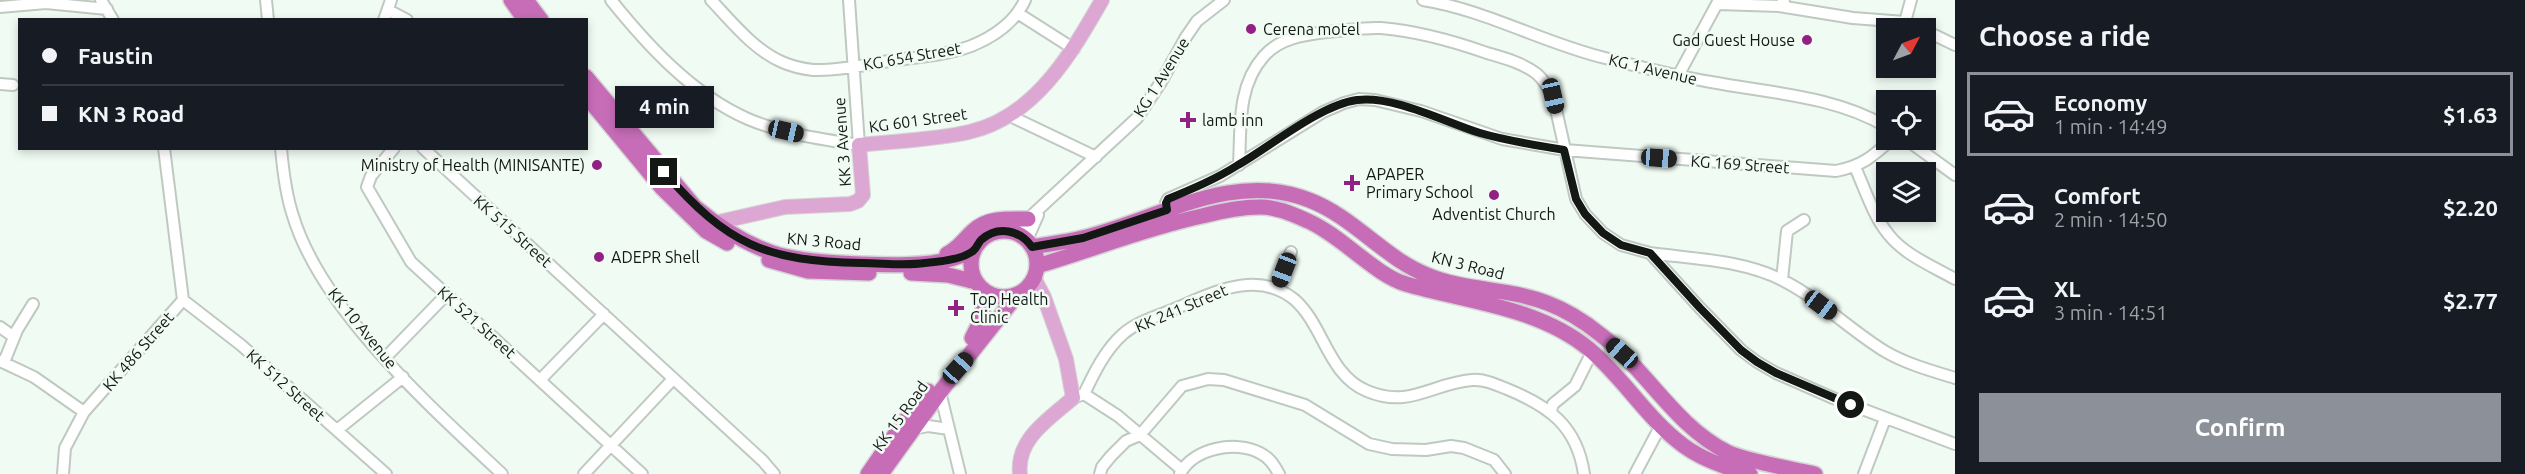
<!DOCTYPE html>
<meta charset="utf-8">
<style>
:root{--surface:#171b24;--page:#242831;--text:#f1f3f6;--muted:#9ea1a6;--line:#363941;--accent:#8c9099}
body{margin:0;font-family:Ubuntu,sans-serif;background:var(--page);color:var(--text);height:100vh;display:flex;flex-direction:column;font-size:22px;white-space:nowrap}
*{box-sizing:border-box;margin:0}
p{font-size:20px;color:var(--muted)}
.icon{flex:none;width:33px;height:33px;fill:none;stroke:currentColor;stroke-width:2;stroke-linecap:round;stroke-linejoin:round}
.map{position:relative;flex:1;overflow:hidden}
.panel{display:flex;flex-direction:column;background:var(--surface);width:570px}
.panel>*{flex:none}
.hud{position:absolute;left:18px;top:18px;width:570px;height:132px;border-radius:0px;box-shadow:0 3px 9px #0003;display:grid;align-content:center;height:132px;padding:0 24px;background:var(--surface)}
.needle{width:39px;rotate:49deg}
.tools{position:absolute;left:1876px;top:18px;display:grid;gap:12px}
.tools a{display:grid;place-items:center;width:60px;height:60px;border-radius:0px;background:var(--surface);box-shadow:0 3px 9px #0003;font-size:30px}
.end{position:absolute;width:27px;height:27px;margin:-14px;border:8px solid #141815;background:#fff;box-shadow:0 0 0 3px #fff}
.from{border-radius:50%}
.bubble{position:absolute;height:42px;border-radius:0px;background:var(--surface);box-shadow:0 3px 9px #0003;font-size:20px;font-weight:600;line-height:42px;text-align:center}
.car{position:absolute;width:18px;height:36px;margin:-18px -9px;border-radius:8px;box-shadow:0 0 4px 2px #0007;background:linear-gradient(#222 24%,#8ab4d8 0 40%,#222 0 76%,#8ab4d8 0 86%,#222 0)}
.hud b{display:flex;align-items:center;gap:21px;height:57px;font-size:22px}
.hud b+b{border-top:2px solid var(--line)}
.hud i{width:15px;height:15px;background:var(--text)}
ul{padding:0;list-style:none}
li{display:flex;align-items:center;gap:18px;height:84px;margin:0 12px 9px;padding:0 12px;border:3px solid transparent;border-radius:0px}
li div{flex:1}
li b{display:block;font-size:22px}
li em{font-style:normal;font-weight:600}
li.current{border-color:var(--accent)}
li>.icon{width:54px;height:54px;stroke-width:1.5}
h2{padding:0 24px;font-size:27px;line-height:72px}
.primary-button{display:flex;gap:12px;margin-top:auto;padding:12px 24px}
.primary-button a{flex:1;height:69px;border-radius:0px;background:var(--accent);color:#fff;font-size:24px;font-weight:600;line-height:69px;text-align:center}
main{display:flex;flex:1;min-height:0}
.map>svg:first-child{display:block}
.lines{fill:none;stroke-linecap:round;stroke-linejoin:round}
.minor-casing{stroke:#bfc9c2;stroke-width:14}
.major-casing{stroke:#d5d5d5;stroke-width:16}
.highway-casing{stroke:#d5d5d5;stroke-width:18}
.minor{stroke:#fff;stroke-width:10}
.major{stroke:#dda7d4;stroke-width:14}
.highway{stroke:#c76db8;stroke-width:15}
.route{stroke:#141815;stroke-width:8}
.poi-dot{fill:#912283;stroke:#f0fbf3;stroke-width:2}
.labels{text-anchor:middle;stroke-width:5;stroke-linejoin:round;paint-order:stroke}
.poi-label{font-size:16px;fill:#141815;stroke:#f0fbf3;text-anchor:start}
.street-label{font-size:16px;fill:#141815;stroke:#f0fbf3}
</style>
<main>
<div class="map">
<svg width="1955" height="474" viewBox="0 0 1955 474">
<rect width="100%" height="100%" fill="#f0fbf3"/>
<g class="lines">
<g class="minor-casing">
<path id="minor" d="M101 0 113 20
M266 0 268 20
M611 0C648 46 693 95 748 119 783 134 822 139 859 145L849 0
M711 0C732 22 754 50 782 62 791 66 804 69 813 70 840 71 868 64 895 60 920 57 947 55 971 46 993 37 1015 22 1025 0
M1423 0C1486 10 1543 43 1605 58 1640 67 1675 76 1711 82 1770 93 1835 96 1887 127
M1718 4 1779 6 1784 2
M1779 6 1853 18 1905 22 1921 28
M0 7 46 3 107 9
M388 10 407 20
M1019 14 1074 49
M384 20 391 0
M1905 22 1911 0
M1926 31 1955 45
M1678 76 1719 0
M0 84 13 85
M1008 115 1096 157
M1907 140 1955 175
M281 148C283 171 286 195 293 216 322 311 431 407 502 474
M394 148 371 176 367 187 411 262 642 474
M423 148 763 461 774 474
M1239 165C1241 127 1237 86 1264 56 1280 38 1303 35 1326 32 1344 31 1363 27 1381 28 1417 31 1453 41 1487 53 1504 58 1523 63 1537 74 1544 80 1549 89 1553 96L1576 199 1585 214 1603 233 1621 245 1650 253 1700 308 1741 350 1757 362 1776 373 1833 398 1955 444
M1855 167C1865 189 1873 216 1889 235 1905 255 1932 266 1955 279
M1168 215 1166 203 1168 199 1220 176 1323 112 1344 103 1359 99 1375 100 1421 111 1502 139 1565 150 1836 171C1862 166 1872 157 1891 140
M1017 233 1028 219 1137 118 1161 82 1186 37 1197 21 1224 0
M1027 240 1038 215
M1650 253C1694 259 1744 260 1784 281 1821 300 1851 331 1886 352 1907 364 1932 371 1955 378
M1782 280 1787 231 1804 220
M1277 289 1291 252
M183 300 241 345 386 474
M0 327 14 337
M385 358 446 295
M0 361 34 377 84 412
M4 362 17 330 33 304
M541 379 604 314
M940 392 960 474
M1084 394 1118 416 1182 470
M1073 398 1084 394C1094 373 1105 350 1123 334 1137 322 1155 317 1172 310 1211 294 1256 268 1295 300 1324 326 1328 375 1367 391 1410 409 1432 383 1472 380 1484 379 1495 384 1507 389 1549 406 1577 426 1584 474
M1551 411 1553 404 1575 386 1592 352
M913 429 928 426 949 429
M337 430 403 377
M63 474 65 448 84 412 183 300 164 148
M584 474 673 379
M1100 474 1102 467 1111 456 1126 441 1140 435 1182 386 1208 379 1224 380 1305 405 1369 444 1392 449 1426 450 1451 446 1464 448 1494 460 1505 474
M1180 474C1193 448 1236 440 1260 453 1270 458 1274 465 1279 474
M1635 474 1661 425
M1864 474 1885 419"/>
</g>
<g class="major-casing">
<path id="major" d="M714 223 785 207 850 204 858 201 863 195 859 145C895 141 934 140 969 132 1035 117 1071 54 1102 0
M1020 474C1016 439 1049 419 1073 398L1066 359 1044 297 1034 278"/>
</g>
<g class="highway-casing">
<path id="highway" d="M511 0 525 20
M526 0 541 20
M586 77 695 207C719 227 743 243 773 253 805 264 915 269 947 260 956 258 965 254 973 251
M586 96 662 188 706 231 727 243
M971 264a33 33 0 1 1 66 0a33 33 0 1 1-66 0Z
M1032 247C1049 244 1065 242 1082 238 1155 221 1232 169 1309 200 1354 217 1384 258 1427 275 1465 291 1509 288 1547 303 1566 310 1585 322 1601 335 1647 370 1674 425 1727 452 1746 461 1792 469 1815 474
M947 254C959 248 963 240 973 231 988 217 1008 219 1028 219
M769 260 808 271 869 273
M1037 266C1092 250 1146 228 1202 216 1221 211 1240 207 1260 207 1277 207 1292 214 1308 221 1342 236 1375 275 1406 284 1467 302 1538 307 1589 349 1624 378 1647 419 1684 446 1703 460 1727 468 1750 474
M911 273 948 275 976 282
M972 338 983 316V289
M868 474 901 426 928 391
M881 474 940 392 1017 295"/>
</g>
<use href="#minor" class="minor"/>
<use href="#major" class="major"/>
<use href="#highway" class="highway"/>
</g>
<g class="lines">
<path class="route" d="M664 172C728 245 765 261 862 263 883 263 904 266 925 263 938 262 963 259 973 251 977 248 978 243 981 240 998 225 1020 230 1032 247L1083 238 1167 210 1166 203 1168 199C1192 189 1216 179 1238 165 1271 146 1320 105 1357 100 1393 95 1445 122 1480 133 1507 141 1536 145 1564 150L1576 199 1585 214 1603 233 1621 245 1650 253 1700 308 1741 350 1757 362 1776 373 1851 405"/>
</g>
<g class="poi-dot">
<circle cx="1251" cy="29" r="6"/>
<circle cx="1807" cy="40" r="6"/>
<path d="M1185 111h6v6h6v6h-6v6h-6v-6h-6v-6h6z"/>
<circle cx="597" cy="165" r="6"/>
<path d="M1349 174h6v6h6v6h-6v6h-6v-6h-6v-6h6z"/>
<circle cx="1494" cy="195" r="6"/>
<circle cx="599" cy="257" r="6"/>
<path d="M953 299h6v6h6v6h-6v6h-6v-6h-6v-6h6z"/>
</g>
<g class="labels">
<g class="poi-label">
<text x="1263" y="35">Cerena motel</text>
<text x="1795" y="46" text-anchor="end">Gad Guest House</text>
<text x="1202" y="126">lamb inn</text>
<text x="585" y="171" text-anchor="end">Ministry of Health (MINISANTE)</text>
<text x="1366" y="180">APAPER<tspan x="1366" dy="18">Primary School</tspan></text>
<text x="1494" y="220" text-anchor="middle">Adventist Church</text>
<text x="611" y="263">ADEPR Shell</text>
<text x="970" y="305">Top Health<tspan x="970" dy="18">Clinic</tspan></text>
</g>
<g class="street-label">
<text transform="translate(912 56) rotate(-10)" y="6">KG 654 Street</text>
<text transform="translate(1653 69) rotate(13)" y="6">KG 1 Avenue</text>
<text transform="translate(1161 77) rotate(-58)" y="6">KG 1 Avenue</text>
<text transform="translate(918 120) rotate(-8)" y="6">KG 601 Street</text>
<text transform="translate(842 142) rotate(-94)" y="6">KK 3 Avenue</text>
<text transform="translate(1740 164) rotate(4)" y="6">KG 169 Street</text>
<text transform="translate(513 231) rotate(42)" y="6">KK 515 Street</text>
<text transform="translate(824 241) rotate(5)" y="6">KN 3 Road</text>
<text transform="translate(1468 265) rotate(14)" y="6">KN 3 Road</text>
<text transform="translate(1181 308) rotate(-23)" y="6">KK 241 Street</text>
<text transform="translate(477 322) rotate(42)" y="6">KK 521 Street</text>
<text transform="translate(363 328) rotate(51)" y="6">KK 10 Avenue</text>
<text transform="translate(138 351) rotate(-49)" y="6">KK 486 Street</text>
<text transform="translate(286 385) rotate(42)" y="6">KK 512 Street</text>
<text transform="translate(900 416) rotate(-54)" y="6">KK 15 Road</text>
</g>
</g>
</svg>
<div class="tools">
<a><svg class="needle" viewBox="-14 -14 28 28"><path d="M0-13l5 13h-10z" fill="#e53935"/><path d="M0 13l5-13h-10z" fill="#9ea1a6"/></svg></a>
<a><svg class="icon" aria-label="locate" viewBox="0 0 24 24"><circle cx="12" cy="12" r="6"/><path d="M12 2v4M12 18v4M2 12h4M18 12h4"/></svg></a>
<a><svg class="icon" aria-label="layers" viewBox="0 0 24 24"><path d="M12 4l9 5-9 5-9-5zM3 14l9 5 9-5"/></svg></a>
</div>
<i class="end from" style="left:1851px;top:405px"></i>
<i class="end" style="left:664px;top:172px"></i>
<div class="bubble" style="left:615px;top:86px;width:99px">4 min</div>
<i class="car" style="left:1553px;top:96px;rotate:167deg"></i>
<i class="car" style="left:786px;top:131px;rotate:103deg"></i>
<i class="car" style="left:1659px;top:158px;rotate:94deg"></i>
<i class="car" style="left:1284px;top:270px;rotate:201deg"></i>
<i class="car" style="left:1821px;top:305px;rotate:127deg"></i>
<i class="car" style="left:1622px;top:353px;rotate:311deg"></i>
<i class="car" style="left:958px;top:368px;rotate:42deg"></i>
<div class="hud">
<b><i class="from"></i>Faustin</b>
<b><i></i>KN 3 Road</b>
</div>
</div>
<section class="panel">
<h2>Choose a ride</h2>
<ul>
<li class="current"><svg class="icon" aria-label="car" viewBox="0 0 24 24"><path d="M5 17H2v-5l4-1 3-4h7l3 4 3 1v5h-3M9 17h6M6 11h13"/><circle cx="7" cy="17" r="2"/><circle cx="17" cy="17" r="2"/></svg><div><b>Economy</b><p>1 min · 14:49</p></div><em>$1.63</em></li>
<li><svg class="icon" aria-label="car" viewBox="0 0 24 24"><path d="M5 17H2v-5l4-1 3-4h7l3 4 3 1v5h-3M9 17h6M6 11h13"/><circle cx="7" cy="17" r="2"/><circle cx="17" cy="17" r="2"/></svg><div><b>Comfort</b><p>2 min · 14:50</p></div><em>$2.20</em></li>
<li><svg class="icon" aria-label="car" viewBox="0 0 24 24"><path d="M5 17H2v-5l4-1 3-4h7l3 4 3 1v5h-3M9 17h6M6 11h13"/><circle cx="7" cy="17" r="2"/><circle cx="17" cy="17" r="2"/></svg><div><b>XL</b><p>3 min · 14:51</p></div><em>$2.77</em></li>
</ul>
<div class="primary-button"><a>Confirm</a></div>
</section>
</main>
